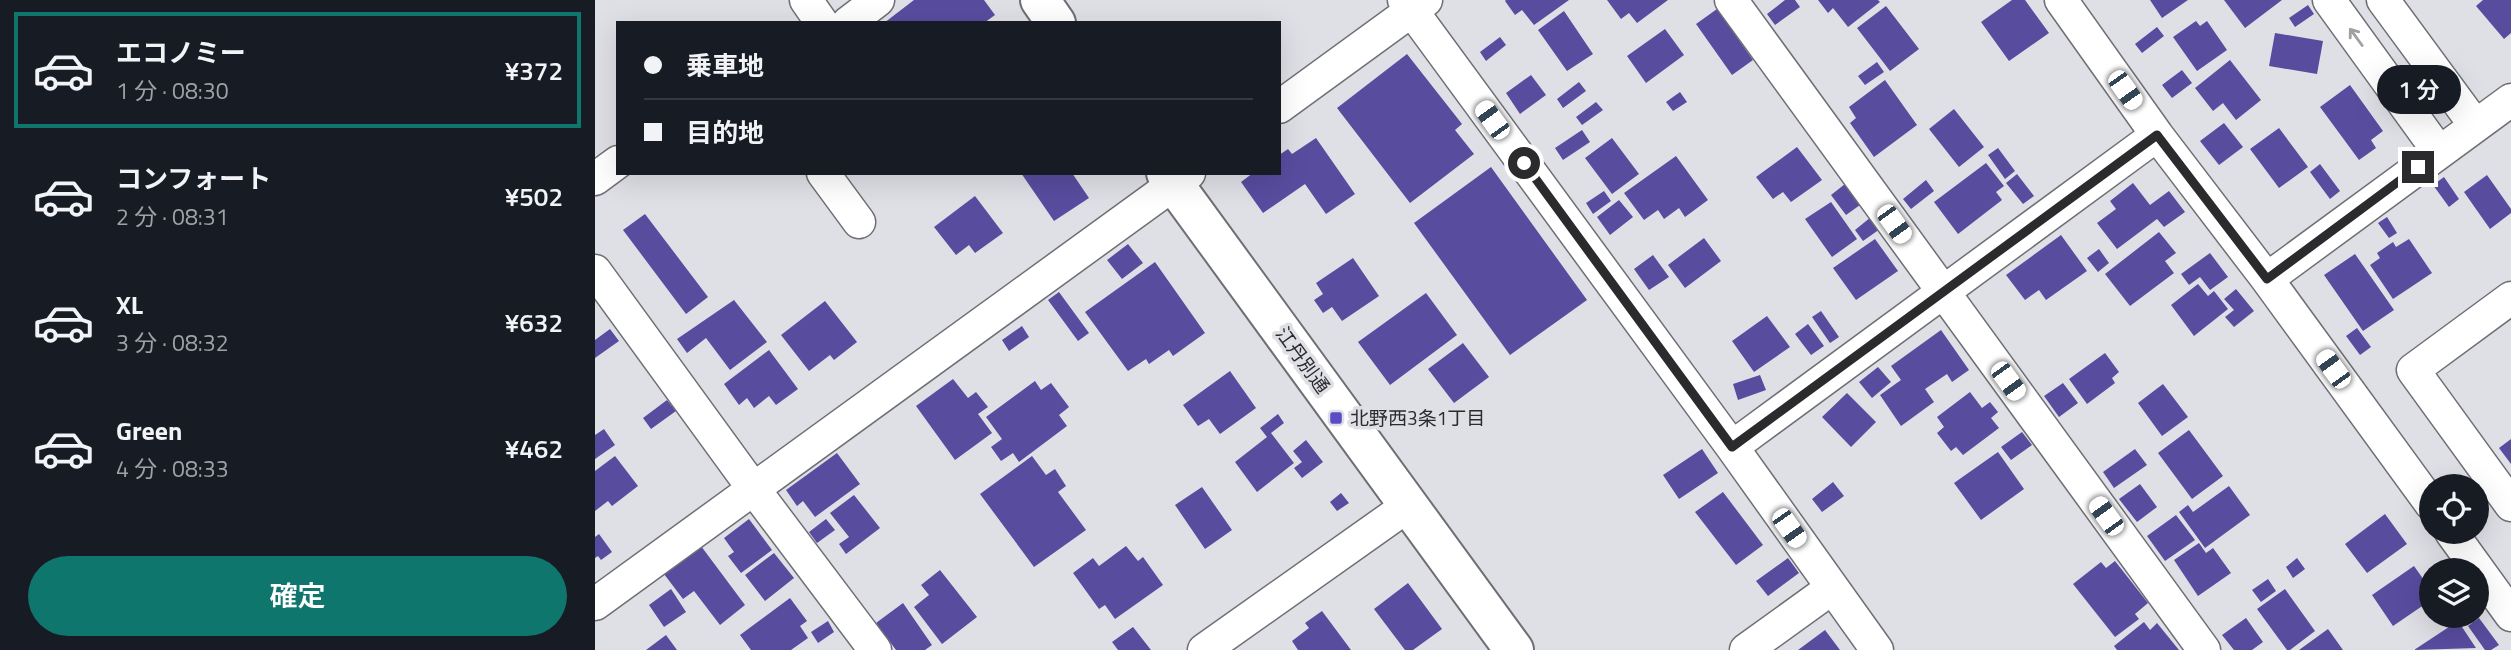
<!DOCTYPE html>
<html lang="ja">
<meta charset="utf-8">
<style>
:root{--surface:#171b24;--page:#20242c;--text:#f1f3f6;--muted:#9ea1a6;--line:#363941;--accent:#0f766e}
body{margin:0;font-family:"Titillium Web","Noto Sans JP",sans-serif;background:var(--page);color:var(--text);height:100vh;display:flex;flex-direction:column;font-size:26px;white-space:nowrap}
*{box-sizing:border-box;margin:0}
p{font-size:23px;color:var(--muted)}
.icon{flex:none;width:38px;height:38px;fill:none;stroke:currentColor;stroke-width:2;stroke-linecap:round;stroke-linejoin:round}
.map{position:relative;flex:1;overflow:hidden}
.sheet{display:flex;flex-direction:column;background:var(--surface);width:595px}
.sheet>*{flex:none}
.banner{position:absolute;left:21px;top:21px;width:665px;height:154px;border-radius:0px;box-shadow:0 7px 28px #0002;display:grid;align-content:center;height:154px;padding:0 28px;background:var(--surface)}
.controls{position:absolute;left:1824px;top:474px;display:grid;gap:14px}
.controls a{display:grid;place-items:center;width:70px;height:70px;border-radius:50%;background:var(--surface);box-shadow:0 7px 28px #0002;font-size:35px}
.end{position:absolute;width:32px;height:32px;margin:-16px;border:9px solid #2b2b2e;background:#fff;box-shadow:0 0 0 4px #fff}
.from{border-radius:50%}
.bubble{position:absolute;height:49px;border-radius:24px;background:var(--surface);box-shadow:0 7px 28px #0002;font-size:23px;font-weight:600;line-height:49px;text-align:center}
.car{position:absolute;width:21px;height:42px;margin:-21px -10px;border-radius:9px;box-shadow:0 0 5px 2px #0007;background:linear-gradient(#fff 24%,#345 0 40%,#fff 0 76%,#345 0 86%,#fff 0)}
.banner b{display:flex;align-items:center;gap:24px;height:66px;font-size:26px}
.banner b+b{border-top:2px solid var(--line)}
.banner i{width:18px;height:18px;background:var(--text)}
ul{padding:12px 0 0;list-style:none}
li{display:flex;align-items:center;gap:21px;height:116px;margin:0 14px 10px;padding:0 14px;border:4px solid transparent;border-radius:0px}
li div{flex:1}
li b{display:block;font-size:26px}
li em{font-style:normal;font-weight:600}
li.selected{border-color:var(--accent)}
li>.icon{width:63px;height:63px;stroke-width:1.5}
.button{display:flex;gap:14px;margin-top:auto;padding:14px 28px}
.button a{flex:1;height:80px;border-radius:42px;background:var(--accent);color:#fff;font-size:28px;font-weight:600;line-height:80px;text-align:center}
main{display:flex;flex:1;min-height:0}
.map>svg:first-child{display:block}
.building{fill:#584c9f}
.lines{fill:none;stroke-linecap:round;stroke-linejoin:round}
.minor-casing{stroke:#6e6e75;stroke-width:35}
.major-casing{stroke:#6e6e75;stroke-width:42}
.minor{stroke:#fff;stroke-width:32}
.major{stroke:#fff;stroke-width:38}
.oneway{stroke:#a0a0a1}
.route{stroke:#2b2b2e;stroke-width:9}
.poi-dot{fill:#5a4cc4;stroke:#dfdfe6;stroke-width:2.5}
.labels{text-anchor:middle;stroke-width:7;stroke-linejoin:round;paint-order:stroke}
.street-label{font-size:19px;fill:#2b2b2e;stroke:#dfdfe6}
.poi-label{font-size:19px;fill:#2b2b2e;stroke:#dfdfe6;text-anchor:start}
</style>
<main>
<section class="sheet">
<ul>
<li class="selected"><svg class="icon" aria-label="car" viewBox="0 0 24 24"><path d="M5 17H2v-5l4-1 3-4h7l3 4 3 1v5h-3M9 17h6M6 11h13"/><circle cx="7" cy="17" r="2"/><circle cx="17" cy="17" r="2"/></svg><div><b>エコノミー</b><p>1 分 · 08:30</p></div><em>¥372</em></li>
<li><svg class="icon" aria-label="car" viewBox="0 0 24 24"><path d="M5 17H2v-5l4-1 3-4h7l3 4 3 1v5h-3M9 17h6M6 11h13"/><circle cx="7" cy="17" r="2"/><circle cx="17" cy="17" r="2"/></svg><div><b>コンフォート</b><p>2 分 · 08:31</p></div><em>¥502</em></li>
<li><svg class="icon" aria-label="car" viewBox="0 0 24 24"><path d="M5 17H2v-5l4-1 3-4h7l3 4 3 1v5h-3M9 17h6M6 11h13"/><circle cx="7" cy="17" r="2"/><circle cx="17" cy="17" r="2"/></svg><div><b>XL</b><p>3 分 · 08:32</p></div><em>¥632</em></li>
<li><svg class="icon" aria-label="car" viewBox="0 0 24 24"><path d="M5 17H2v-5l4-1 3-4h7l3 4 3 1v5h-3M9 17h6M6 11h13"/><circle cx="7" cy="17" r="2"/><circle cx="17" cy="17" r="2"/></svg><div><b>Green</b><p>4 分 · 08:33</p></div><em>¥462</em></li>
</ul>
<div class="button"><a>確定</a></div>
</section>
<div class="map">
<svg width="1916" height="650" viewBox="0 0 1916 650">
<rect width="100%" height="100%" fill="#dfdfe6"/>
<path class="building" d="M319 0H389L400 15 389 23H289Z
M911 0H974L939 25 927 10 920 15 910 1Z
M1012 0H1073L1042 23 1034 13 1026 19Z
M1190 0H1200L1205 7 1180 25 1172 14Z
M1223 0H1283L1285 2 1253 27 1238 8 1233 13Z
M1417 0H1430L1454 33 1414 61 1386 22Z
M1555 0H1593L1567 18Z
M1629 0H1687L1650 28Z
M1888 0H1916V33L1909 39 1881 6Z
M1713 5 1719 14 1700 27 1694 18Z
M1291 6 1324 49 1295 71 1262 28Z
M1122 9 1158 60 1137 75 1101 24Z
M969 11 998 54 972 71 943 30Z
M1601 21 1605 26 1612 21 1632 50 1602 71 1578 37Z
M1562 27 1569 36 1547 53 1540 44Z
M1070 29 1089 55 1051 83 1032 56Z
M1680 33 1728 41 1722 74 1674 66Z
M905 37 911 45 891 61 885 52Z
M812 54 867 124 860 130 879 154 815 203 742 108Z
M1635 60 1666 100 1641 120 1628 103 1618 111 1600 88Z
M1282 62 1289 72 1270 85 1263 76Z
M1587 70 1597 83 1577 98 1567 85Z
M936 75 951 95 925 114 911 93Z
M1290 80 1322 125 1279 157 1255 123 1261 118 1254 107Z
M984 82 991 91 968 108 962 99Z
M1755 85 1788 131 1776 140 1781 148 1764 160 1725 107Z
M1085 92 1092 102 1078 111 1071 102Z
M1001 102 1008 110 987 125 981 117Z
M1359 109 1389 147 1364 167 1334 129Z
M1629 123 1648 147 1624 165 1605 141Z
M1684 128 1713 167 1684 188 1655 149Z
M987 130 995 142 968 160 960 148Z
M721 138 760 194 731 214 710 184 668 213 646 182 658 173H684V155L693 149 697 154Z
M1017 138 1044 174 1017 194 990 158Z
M1202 147 1227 180 1196 202 1188 192 1178 199 1161 177Z
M1403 148 1420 171 1410 179 1393 155Z
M1081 156 1113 200 1090 217 1084 208 1069 219 1063 210 1049 220 1029 193Z
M1391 163 1409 186 1401 192 1407 200 1363 234 1339 202Z
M1725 164 1745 191 1735 199 1715 172Z
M896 167 992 300 915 355 819 223Z
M426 173H477L494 198 459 221Z
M1422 174 1439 196 1428 204 1411 183Z
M1892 175 1916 209V213L1895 229 1869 192Z
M1849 177 1864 199 1854 207 1838 185Z
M1331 180 1339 191 1316 209 1308 199Z
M1538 183 1555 205 1574 191 1590 212 1569 227 1562 219 1522 249 1502 223 1521 209 1515 201Z
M1250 184 1265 205 1251 215 1236 195Z
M1009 191 1016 201 998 214 991 203Z
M380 196 408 233 380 253 374 245 361 255 339 227Z
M1024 200 1038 217 1015 235 1002 217Z
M1236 202 1262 239 1237 257 1210 219Z
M50 214 113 297 91 314 28 230Z
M1276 217 1285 229 1268 241 1260 230Z
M1792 217 1802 233 1794 238 1783 223Z
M1564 232 1581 253 1570 261 1579 273 1535 306 1510 274Z
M1466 235 1492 271 1451 300 1444 290 1430 300 1411 275Z
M1109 238 1126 261 1090 288 1073 265Z
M1280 239 1303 271 1261 300 1238 268Z
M1814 239 1837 273 1798 299 1775 265 1785 258 1782 253 1798 242 1801 247Z
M533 244 548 263 527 279 512 260Z
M1504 249 1514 263 1503 272 1492 258Z
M1615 253 1633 277 1615 290 1605 277 1594 285 1586 274Z
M1760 254 1799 310 1768 331 1729 275Z
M1058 255 1074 277 1054 290 1039 269Z
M758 258 784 296 747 321 737 307 728 313 719 300 728 294 721 283Z
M560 262 610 333 578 356 574 350 554 364 551 359 533 371 490 312Z
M1603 284 1613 296 1619 291 1633 309 1599 336 1576 305Z
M1641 289 1659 311 1639 327 1630 317 1639 310 1629 299Z
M464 292 494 333 483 341 453 300Z
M831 293 862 335 795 385 763 342Z
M139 300 172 342 135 370 111 338 92 353 82 339Z
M230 301 262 342 239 360 235 355 214 371 186 335Z
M1226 311 1244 337 1235 343 1217 317Z
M1172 316 1195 347 1159 372 1137 341Z
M1213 324 1229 346 1216 355 1200 334Z
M427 326 434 337 414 351 407 340Z
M1762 328 1776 347 1765 355 1751 336Z
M15 329 24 341 0 358V340Z
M1346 330 1374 370 1357 382 1352 374 1330 389 1339 402 1306 426 1285 395 1306 380 1296 366Z
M868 343 894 377 859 403 833 369Z
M174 350 203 389 181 405 174 396 159 408 152 398 144 405 129 384Z
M1510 353 1524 372 1517 378 1520 383 1492 404 1474 379Z
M1283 367 1296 382 1277 398 1264 382Z
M635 371 661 408 625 434 614 419 603 426 588 405Z
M1165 375 1171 390 1143 400 1138 384Z
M358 379 373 398 381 392 393 407 383 414 397 433 360 460 321 406Z
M440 381 446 390 456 383 474 407 464 415 472 426 424 462 418 453 406 461 396 447 407 439 391 417Z
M1468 383 1483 403 1464 417 1449 396Z
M1568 384 1593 417 1567 436 1543 403Z
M1375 392 1387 408 1395 402 1403 412 1396 418 1404 428 1368 455 1361 447 1356 451 1342 433 1349 427 1342 417Z
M1252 393 1281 422 1256 447 1227 417Z
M72 400 81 411 56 429 48 418Z
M683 414 689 423 676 433 699 463 662 492 640 462 672 437 665 428Z
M9 429 20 445 0 459V435Z
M1594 430 1628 476 1597 499 1563 453Z
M1427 432 1437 445 1416 460 1406 447Z
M1916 439V464L1904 448Z
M711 440 728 462 707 478 699 468 707 462 698 451Z
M1107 449 1123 473 1084 499 1068 475Z
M1540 449 1552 465 1519 488 1508 472Z
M1403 452 1429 489 1386 520 1359 483Z
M242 453 265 484 220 517 208 501 202 506 191 490Z
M20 456 43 486 17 506 13 501 0 511V471Z
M437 456 451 475 460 469 471 486 463 492 491 530 439 567 385 494Z
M1238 482 1249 496 1227 512 1217 499Z
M1545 484 1562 507 1542 522 1524 499Z
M1634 486 1655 515 1610 548 1584 512 1593 505 1598 512Z
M607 487 637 530 610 549 580 505Z
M1128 492 1168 545 1141 565 1100 512Z
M746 493 754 503 742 511 735 502Z
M259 495 285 528 251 554 244 544 254 537 235 513Z
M1790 514 1812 544 1772 573 1750 544Z
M1581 515 1600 540 1570 561 1552 536Z
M154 519 177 550 146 573 133 556 139 552 129 538Z
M231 519 240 530 222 543 214 532Z
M4 534 17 552 6 560 3 556 0 558V537Z
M1604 543 1611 553 1618 548 1636 573 1603 596 1579 560Z
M106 546 150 605 125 625 99 591 88 599 69 574Z
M531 546 543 561 548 557 568 585 520 619 510 605 504 609 478 573 498 558 504 566Z
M179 553 199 578 170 601 150 575Z
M1193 558 1204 573 1173 596 1161 581Z
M1702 558 1710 569 1698 578 1691 567Z
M1520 561 1553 603 1540 614 1544 619 1520 637 1478 584 1506 562 1511 568Z
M1819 566 1836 590V600L1798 626 1777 595Z
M345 570 382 617 347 644 319 607 334 595 326 585Z
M1673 579 1681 591 1666 602 1657 590Z
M813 583 847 629 818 650H810L779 609Z
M76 589 91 612 69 627 54 605Z
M1690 589 1720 631 1695 650H1692L1662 609Z
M195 598 212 621 205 626 213 638 196 650H156L145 635Z
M308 603 337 645 330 650H301L281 623Z
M727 611 756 650H703L697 641 714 628 710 623Z
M1651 618 1668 642 1657 650H1639L1627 635Z
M1884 618 1904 645 1896 650H1890L1873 626Z
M233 621 239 632 223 643 216 632Z
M1863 621 1881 648 1819 650Z
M1549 622 1555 630 1562 623 1584 650H1522L1519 646Z
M538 627 556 650H523L517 642Z
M1733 629 1748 650H1704Z
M1230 630 1245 650H1203Z
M71 635 82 650H51Z"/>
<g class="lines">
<g class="minor-casing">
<path id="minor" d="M211 0 227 23
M809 0 1137 447 1282 650
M1136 0 1609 650
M1466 0 1562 135 1672 279 1836 504
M1734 0 1844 152
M1788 0 1880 125
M253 23 283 0
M684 107 831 0
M228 173 264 222
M0 179 23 162
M0 271 158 488 280 650
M1672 279 1916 100
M1916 298 1818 370 1916 505
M1137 447 1562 135
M1856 532 1916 615
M0 604 594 173
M609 650 814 505
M1151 650 1237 588"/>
</g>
<g class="major-casing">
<path id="major" d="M445 0 461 23
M571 173 919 650"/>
</g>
<use href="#minor" class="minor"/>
<use href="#major" class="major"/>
</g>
<defs><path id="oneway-shaft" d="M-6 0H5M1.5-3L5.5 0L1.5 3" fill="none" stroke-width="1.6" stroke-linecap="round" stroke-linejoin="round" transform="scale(1.75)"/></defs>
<use class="oneway" href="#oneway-shaft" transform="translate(1761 37) rotate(-126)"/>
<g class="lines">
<path class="route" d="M929 163 1137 447 1562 135 1672 279 1823 167"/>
</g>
<rect class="poi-dot" x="734" y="411" width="14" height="14" rx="3.5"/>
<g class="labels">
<g class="street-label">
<text transform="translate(708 360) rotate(54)" y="7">江丹別通</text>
</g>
<g class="poi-label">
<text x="755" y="425">北野西3条1丁目</text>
</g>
</g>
</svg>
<div class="controls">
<a><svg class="icon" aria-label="locate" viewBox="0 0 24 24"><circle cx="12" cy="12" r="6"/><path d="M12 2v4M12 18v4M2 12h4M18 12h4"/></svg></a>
<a><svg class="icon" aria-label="layers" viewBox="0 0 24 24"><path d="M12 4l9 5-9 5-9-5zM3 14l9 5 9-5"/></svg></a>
</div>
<i class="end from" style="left:929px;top:163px"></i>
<i class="end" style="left:1823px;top:167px"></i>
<div class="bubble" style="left:1782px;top:65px;width:84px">1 分</div>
<i class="car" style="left:1530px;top:90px;rotate:145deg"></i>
<i class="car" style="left:897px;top:120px;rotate:324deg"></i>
<i class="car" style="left:1299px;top:224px;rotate:144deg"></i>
<i class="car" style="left:1738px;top:369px;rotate:324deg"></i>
<i class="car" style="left:1413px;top:381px;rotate:144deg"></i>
<i class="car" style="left:1511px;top:516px;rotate:324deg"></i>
<i class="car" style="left:1194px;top:528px;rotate:145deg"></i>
<div class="banner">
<b><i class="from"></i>乗車地</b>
<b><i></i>目的地</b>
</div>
</div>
</main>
